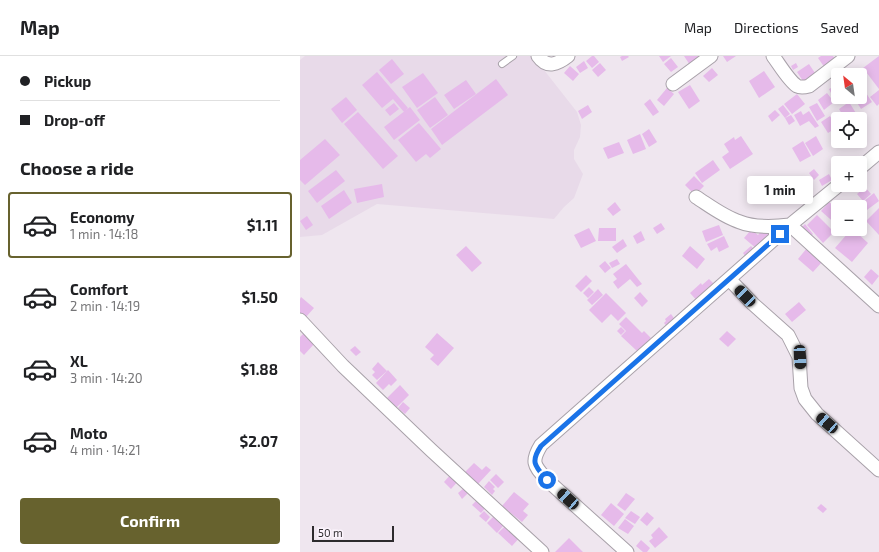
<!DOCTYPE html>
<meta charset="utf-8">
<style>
:root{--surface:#fff;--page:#f6f6f6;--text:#202124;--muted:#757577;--line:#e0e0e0;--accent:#67622e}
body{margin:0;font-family:"Exo 2",sans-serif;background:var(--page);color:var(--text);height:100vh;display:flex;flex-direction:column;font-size:15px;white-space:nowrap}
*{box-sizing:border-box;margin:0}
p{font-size:13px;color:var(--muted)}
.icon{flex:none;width:22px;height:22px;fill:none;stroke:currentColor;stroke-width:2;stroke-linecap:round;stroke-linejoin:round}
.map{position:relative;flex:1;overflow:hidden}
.sheet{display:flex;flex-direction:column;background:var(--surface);width:300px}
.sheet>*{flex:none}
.guide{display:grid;align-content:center;height:88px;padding:0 20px;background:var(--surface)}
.needle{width:26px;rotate:331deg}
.buttons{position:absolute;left:531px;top:12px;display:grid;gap:8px}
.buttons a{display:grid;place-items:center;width:36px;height:36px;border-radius:4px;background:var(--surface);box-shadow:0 2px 10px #0003;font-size:20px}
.scale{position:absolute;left:12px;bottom:10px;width:82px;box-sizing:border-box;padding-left:4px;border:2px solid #2d2a2d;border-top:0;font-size:11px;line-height:14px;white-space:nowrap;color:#2d2a2d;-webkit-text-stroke:3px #fcf4fd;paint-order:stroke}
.end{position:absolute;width:18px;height:18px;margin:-9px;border:5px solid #1a73e8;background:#fff;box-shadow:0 0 0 2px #fff}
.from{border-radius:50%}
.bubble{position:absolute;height:28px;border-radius:4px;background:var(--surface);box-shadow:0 2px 10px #0003;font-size:13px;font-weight:700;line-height:28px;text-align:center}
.car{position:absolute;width:12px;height:24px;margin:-12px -6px;border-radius:5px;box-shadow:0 0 3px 1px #0007;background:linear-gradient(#222 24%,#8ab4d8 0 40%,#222 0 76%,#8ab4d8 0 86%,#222 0)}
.guide b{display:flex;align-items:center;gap:14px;height:38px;font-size:15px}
.guide b+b{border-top:1px solid var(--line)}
.guide i{width:10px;height:10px;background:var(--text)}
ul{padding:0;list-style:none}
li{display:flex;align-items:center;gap:12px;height:66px;margin:0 8px 6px;padding:0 12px;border:2px solid transparent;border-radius:4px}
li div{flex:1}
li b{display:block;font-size:15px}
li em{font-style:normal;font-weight:700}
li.current{border-color:var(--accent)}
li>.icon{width:36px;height:36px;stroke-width:1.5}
h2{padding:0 20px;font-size:18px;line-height:48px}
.action{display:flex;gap:8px;margin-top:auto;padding:8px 20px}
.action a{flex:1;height:46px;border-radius:4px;background:var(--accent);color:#fff;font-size:16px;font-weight:700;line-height:46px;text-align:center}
header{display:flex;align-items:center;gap:24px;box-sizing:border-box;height:56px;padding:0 20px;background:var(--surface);border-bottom:1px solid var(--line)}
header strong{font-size:19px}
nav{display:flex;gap:22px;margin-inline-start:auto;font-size:14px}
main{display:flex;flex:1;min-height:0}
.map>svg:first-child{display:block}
.built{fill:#e8dae9}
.building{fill:#e6baea}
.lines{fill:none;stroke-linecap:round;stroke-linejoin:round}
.service-casing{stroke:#a8a1a9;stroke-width:8}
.minor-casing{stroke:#a8a1a9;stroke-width:15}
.service{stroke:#fff;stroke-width:6}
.minor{stroke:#fff;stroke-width:13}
.route{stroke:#1a73e8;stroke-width:5}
</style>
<header>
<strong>Map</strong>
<nav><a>Map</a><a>Directions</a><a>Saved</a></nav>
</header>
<main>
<section class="sheet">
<div class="guide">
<b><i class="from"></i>Pickup</b>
<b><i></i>Drop-off</b>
</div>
<h2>Choose a ride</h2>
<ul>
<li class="current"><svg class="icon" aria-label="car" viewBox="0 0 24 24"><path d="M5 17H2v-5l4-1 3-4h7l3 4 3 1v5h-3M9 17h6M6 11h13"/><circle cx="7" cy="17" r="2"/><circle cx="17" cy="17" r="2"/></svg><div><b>Economy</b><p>1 min · 14:18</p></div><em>$1.11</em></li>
<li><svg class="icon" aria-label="car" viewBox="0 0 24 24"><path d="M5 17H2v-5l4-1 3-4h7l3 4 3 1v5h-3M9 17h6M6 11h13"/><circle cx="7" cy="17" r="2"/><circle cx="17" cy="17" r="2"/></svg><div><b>Comfort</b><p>2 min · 14:19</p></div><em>$1.50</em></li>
<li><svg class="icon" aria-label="car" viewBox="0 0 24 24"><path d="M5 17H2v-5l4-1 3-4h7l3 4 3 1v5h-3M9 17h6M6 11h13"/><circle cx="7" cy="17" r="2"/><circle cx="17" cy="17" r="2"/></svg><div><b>XL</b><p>3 min · 14:20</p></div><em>$1.88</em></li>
<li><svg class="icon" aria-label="car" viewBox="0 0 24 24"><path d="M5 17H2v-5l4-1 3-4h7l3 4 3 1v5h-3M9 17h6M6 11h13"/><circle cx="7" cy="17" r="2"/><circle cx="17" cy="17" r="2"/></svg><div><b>Moto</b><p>4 min · 14:21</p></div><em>$2.07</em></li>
</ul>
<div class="action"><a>Confirm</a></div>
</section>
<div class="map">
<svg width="579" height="496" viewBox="0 0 579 496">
<rect width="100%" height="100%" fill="#efe6ef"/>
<path class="built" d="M5 0H233L277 56 281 69 280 81 274 94V103L283 118 274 142 264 151 254 163 77 148 22 179 0 181V4Z"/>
<path class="building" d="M292 0H294L299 6 292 12 286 5Z
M322 0H328L329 1 322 5 320 1Z
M359 0H371L363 6Z
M384 0H403L390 9Z
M423 0H436L427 6Z
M521 0H533L536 4 525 12 518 2Z
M579 0V33L563 12Z
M371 2 378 11 371 16 364 8Z
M92 3 104 18 91 28 79 14Z
M284 5 288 12 280 17 276 11Z
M300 7 306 14 298 21 292 14Z
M496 7 498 11 493 14 491 10Z
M509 8 517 20 505 28 497 16Z
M270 10 279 18 273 25 264 17Z
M412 12 418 19 409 26 403 20Z
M551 12 558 19H548L546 16Z
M464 15 475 31 459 42 449 25Z
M77 16 108 52 104 56 93 43 82 52 62 29Z
M123 17 138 37 117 52 102 31Z
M196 23 208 39 142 89 131 73Z
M166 24 176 38 154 53 144 39Z
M390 29 400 45 389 53 378 36Z
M535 30 538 34V39L533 41 529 33Z
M367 32 374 38 364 50 357 44Z
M564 34 572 46 561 53 556 45 563 41 560 37Z
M579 34V48L577 50 570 41Z
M527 37 534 46 524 54 518 44Z
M497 38 505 48 492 58 484 48Z
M538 40V41H542L543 43 537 46 534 42Z
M46 41 57 54 42 67 31 53Z
M135 41 148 59 130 72 117 54Z
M350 43 359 56 353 60 344 48Z
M549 46 559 62 556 63H545L539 53Z
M94 47 99 53 90 60 85 54Z
M517 47 525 60 517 65 509 51Z
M288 49 292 56 282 63 278 55Z
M483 49 490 58 485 62 478 53Z
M110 51 120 64 94 84 84 71Z
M475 54 480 59 472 66 468 60Z
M501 55 503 59 509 55 519 70 515 72 509 65 500 70 494 59Z
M58 56 98 100 83 113 44 68Z
M491 59 495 65 489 69 485 62Z
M530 60 537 71 528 77 521 66Z
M119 67 141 93 130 102 126 98 116 106 98 84Z
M349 73 357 86 349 91 342 78Z
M340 78 346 93 333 98 327 84Z
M441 80 453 98 430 113 422 101 429 96 424 88 434 81 435 84Z
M516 80 523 93 513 100 505 87Z
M25 83 40 99 5 129 0 124V104Z
M503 85 511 100 500 106 492 92Z
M319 86 324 97 308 103 303 92Z
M413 104 420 114 402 127 395 117Z
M538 108V117L533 112Z
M514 113 519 119 514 124 509 117Z
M36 114 45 125 17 147 8 135Z
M529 118 532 124 522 130 519 124Z
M394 120 404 130 395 139 385 129Z
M82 128 84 141 57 147 54 133Z
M565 131 571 138 563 145 557 138Z
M44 134 52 147 29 163 21 150Z
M574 137 579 145 563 157 560 151 558 150Z
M315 146 321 154 313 160 307 153Z
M529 146 538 153V170L521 155Z
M579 152V179L566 165Z
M560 158 564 163 560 166Z
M517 159 534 176 523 187 507 169Z
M7 160 13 169 6 174 0 165Z
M361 167 365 173 357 178 353 172Z
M505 168 513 178 510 181 501 172Z
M419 169 423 179 406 186 402 175Z
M289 172 296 185 281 192 274 179Z
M299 172H316V185H298Z
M464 172 474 180 458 194 444 182 450 175 452 177 453 175 458 179Z
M341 175 345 184 337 188 333 180Z
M555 175 568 187 552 206 535 192 548 177 551 180Z
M424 180 429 191 419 196 417 191 411 195 407 188Z
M323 183 327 190 317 197 312 191Z
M166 190 182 207 172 216 156 199Z
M390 190 405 203 397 213 382 200Z
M451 190 457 196 448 204 443 197Z
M507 192 522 206 513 216 498 203Z
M317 203 320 208 312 212 309 207Z
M305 205 311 212 305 217 299 210Z
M326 208 342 228 337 231 330 223 318 233 313 226 317 223 313 218Z
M571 213 579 220 572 229 564 221Z
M286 219 292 225 281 236 275 230Z
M409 223 417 231 399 247 390 237 401 227 402 229Z
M289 231 294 236 288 242 283 237Z
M298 233 303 239 292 249 287 244Z
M340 236 348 245 342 251 334 242Z
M306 237 326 257 318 265 311 258 302 267 289 254Z
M1 241 14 252 6 261 2 257 0 259V243Z
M499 246 506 254 492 266 485 258Z
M371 258 376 265 368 272 364 267 366 265 365 263Z
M326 261 342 277 344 275 351 282 338 296 321 280 326 275 319 268Z
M321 271 325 275 321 279 317 275Z
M427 275 436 283 428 291 419 283Z
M5 276 15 287 4 299 0 295V281Z
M137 277 154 292 138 310 130 303 134 299 125 291Z
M55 290 61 296 56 300 50 294Z
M78 306 87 315 77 324 72 319 75 316 72 313Z
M88 314 97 324 91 330 89 328 83 334 76 327Z
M100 329 109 339 96 352 87 342Z
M103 346 110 352 105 358 98 352Z
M174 407 182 414 186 410 191 414 178 428 165 416Z
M152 417 160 423 151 433 144 426Z
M196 418 204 426 198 432 190 424Z
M189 425 195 431 193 433 195 435 192 439 184 431Z
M164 432 168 437 162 443 158 437Z
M214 436 229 448 223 455 228 459 222 466 202 450Z
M326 437 335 443 325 455 317 449Z
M180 441 188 449 181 457 172 449Z
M311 447 324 458 314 470 301 459Z
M521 448 527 453 523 457 517 452Z
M184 455 190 461 186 466 179 460Z
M331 455 340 461 335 468 325 462Z
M347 456 354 462 347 470 340 464Z
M194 460 204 469 197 477 187 467Z
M325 463 334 470 328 478 318 472Z
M208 467 221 480 212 490 198 477Z
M359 471 368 481 355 492 349 485 353 482 351 479Z
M269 482 283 496H255Z
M341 484 350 492 347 496H343L336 490Z"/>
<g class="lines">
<g class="service-casing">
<path id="service" d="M202 8 213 0"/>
</g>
<g class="minor-casing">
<path id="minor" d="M238 0C247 13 258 8 268 0
M473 0C479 8 489 25 497 30 501 32 505 31 509 30L548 0
M373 28 411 0
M560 112 579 96
M396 141C410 150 424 161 440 166 455 172 473 171 490 169L579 250
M429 223 453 248 488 279 499 301 501 332 505 343 517 358 579 414
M0 264 43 310 131 394 242 496
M327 496 247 424C235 410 230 407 241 389L490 169 539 129"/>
</g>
<use href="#service" class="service"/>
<use href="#minor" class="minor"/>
</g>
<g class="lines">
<path class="route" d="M247 424C235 410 230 406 241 390L480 178"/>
</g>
</svg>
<div class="buttons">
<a><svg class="needle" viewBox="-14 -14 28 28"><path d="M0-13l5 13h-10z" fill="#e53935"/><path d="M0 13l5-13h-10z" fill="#757577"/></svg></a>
<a><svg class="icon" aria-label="locate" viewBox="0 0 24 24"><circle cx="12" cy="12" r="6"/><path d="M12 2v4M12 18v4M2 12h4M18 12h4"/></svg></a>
<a>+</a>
<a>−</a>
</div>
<div class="scale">50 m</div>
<i class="end from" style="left:247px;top:424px"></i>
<i class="end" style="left:480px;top:178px"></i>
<div class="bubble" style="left:447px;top:120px;width:66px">1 min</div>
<i class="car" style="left:445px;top:240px;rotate:316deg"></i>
<i class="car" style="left:500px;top:301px;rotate:177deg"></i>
<i class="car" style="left:527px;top:367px;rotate:311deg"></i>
<i class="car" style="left:268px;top:443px;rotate:312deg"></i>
</div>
</main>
